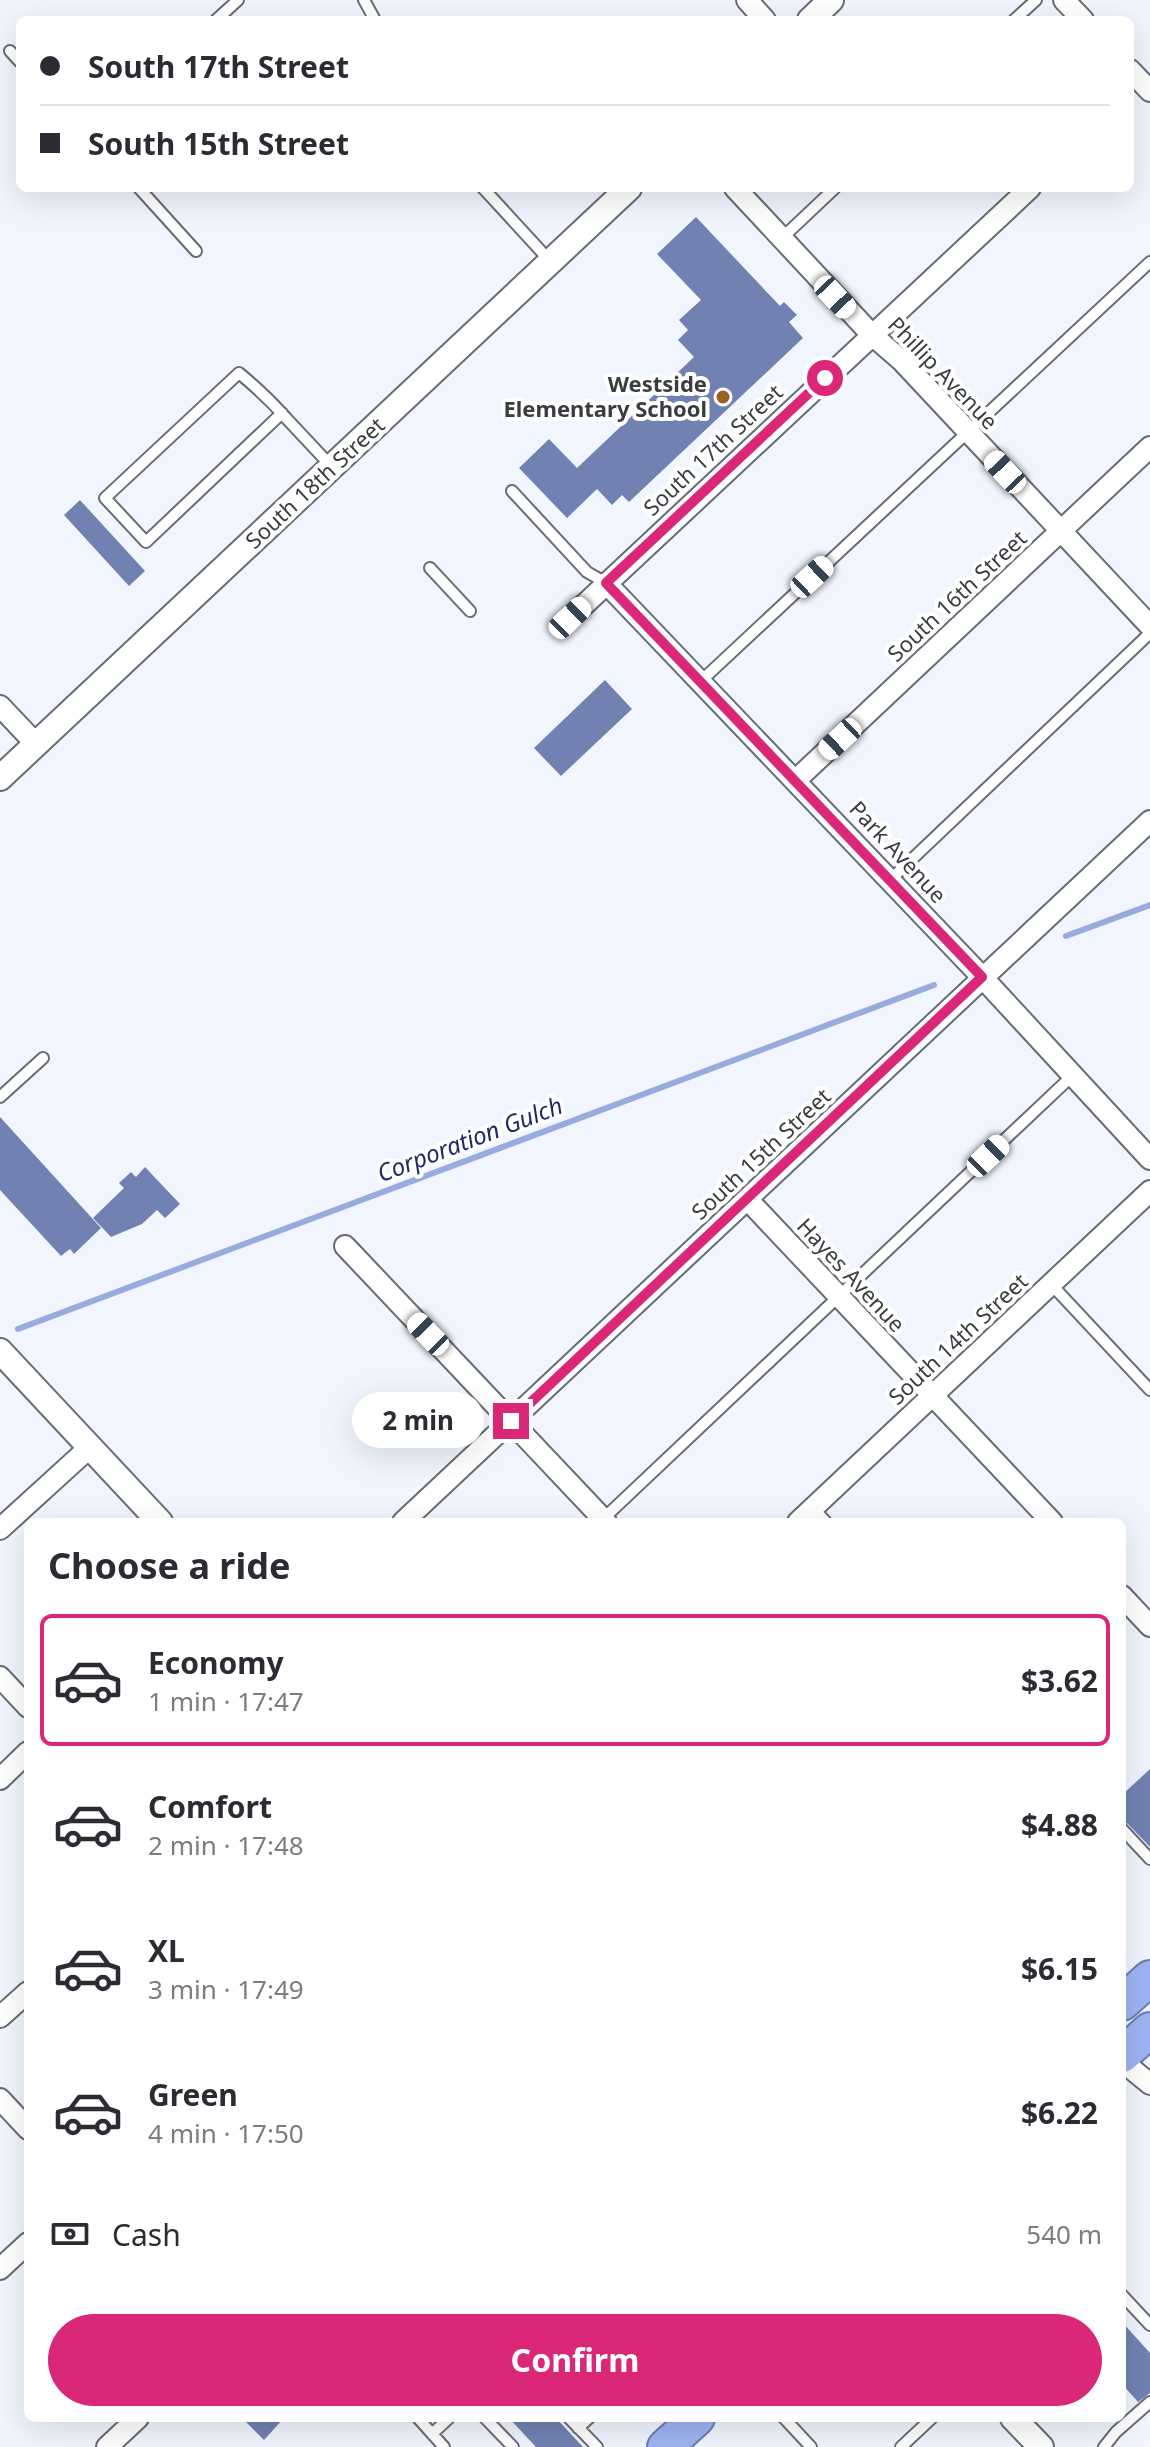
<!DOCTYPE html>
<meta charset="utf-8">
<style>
:root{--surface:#fff;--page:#f7f7f7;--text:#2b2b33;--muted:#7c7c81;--line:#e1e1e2;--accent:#db2777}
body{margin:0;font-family:"Noto Sans",sans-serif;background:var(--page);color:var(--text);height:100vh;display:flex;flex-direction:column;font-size:30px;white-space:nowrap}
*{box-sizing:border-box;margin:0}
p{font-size:26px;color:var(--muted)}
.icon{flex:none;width:44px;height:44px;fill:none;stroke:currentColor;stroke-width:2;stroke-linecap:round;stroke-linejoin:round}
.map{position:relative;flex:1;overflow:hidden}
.drawer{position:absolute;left:24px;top:1518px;width:1102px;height:904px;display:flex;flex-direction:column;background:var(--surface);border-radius:12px;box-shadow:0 8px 32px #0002}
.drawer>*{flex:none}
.top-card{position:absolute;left:16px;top:16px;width:1118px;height:176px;border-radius:12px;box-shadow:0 8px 32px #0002;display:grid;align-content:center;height:176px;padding:0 24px;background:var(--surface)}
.end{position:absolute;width:36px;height:36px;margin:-18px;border:10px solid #db2777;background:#fff;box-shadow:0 0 0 4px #fff}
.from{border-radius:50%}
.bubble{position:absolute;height:56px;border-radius:28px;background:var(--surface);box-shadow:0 8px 32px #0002;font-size:26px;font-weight:700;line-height:56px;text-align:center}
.car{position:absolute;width:24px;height:48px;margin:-24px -12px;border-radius:10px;box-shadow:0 0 6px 2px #0007;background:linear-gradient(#fff 24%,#345 0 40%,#fff 0 76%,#345 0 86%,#fff 0)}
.top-card b{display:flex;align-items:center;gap:28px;height:76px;font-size:30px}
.top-card b+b{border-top:2px solid var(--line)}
.top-card i{width:20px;height:20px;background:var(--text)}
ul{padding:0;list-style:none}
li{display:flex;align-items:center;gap:24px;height:132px;margin:0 16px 12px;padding:0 8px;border:4px solid transparent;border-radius:12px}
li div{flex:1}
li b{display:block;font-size:30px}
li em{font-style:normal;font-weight:700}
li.current{border-color:var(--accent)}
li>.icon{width:72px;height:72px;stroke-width:1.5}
h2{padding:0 24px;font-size:36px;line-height:96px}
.pay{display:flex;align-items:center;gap:20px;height:88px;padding:0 24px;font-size:30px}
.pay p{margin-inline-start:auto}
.button{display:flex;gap:16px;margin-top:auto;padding:16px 24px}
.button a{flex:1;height:92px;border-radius:48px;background:var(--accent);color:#fff;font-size:32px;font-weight:700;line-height:92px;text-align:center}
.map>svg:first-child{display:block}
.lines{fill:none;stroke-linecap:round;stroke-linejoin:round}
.stream{stroke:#98abdd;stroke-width:6}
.building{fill:#7182b2}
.service-casing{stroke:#676b73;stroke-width:14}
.minor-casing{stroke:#676b73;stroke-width:24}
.tertiary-casing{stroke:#676b73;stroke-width:28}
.trunk-casing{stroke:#6b7db2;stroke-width:38}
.service{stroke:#fff;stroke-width:10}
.minor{stroke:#fff;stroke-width:20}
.tertiary{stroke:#fff;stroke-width:24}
.trunk{stroke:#9eb3f3;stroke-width:34}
.route{stroke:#db2777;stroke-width:10}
.poi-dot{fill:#9d5e26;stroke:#fff;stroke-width:3}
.labels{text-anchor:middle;stroke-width:8;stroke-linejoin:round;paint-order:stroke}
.street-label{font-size:22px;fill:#3a3c40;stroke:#fff}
.poi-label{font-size:22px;font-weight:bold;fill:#3a3c40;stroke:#fff;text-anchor:end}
.water-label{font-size:24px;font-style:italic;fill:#1c2b66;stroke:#fff}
</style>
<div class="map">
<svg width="1150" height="2447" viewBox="0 0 1150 2447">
<rect width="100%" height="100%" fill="#f1f5fe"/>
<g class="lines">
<path class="stream" d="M1066 936 1150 905
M18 1329 934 985"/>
</g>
<path class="building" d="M696 217 780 306 784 302 797 315 789 322 803 338 629 502 622 495 612 505 597 489 567 518 519 468 549 439 577 468 694 357 678 340 688 330 679 320 701 300 657 254Z
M80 500 145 571 129 586 64 515Z
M605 680 632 709 561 776 534 748Z
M0 1117 101 1228 74 1254 70 1249 61 1256 0 1190Z
M145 1167 180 1204 165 1218 157 1210 142 1224 111 1237 93 1218 124 1188 119 1183 131 1172 136 1177Z
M1150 1769V1847L1128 1824 1122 1821V1795Z
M1122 2322 1150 2353V2393L1138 2402 1122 2384Z
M242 2418H284L264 2440Z
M509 2418H556L583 2447H536Z"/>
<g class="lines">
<g class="service-casing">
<path id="service" d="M364 0 375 20
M216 20 238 0
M1014 20 1036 0
M10 51 20 62
M139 188 196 251
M483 188 550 261
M781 239 835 188
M282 413 146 542 105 498 239 373C256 387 271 401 286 418L331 466
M512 491 587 572 606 583
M430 568 470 611
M701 681 1150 262
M890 880 1150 633
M0 1097 43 1058
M1051 1284 1150 1390
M813 1508 826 1522
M603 1519 1073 1075
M1122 1829 1150 1859
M1122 2295 1150 2325
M418 2418 444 2447
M485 2418 513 2447
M569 2418 597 2447
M784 2418 811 2447
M578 2428 589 2418
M432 2434 449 2418
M901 2447 932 2418
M1104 2447 1116 2432 1150 2402"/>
</g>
<g class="minor-casing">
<path id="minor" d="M747 0 765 20
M1064 0 1083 20
M1130 70 1150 91
M735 188 872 335 902 361 1150 626
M606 583 982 977 1150 1159
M570 618 1030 188
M0 706 36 744
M796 780 1150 447
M748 1200 1052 1522
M345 1246 606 1522
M403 1522 1150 821
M798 1522 1150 1191
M0 1529 90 1447
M1122 1596 1150 1626
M0 1677 28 1707
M0 1779 28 1752
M0 2017 28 1992
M1122 2061 1150 2084
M0 2099 28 2129
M0 2269 28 2243
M107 2447 138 2418"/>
</g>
<g class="tertiary-casing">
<path id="tertiary" d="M810 20 831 0
M0 778 629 188
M0 1351 160 1522
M1013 2418 1041 2447"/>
</g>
<g class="trunk-casing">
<path id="trunk" d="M1122 2003 1150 1978
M1122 2055 1150 2030
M665 2447 697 2418"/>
</g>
<use href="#service" class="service"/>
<use href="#minor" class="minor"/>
<use href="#tertiary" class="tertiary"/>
<use href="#trunk" class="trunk"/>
</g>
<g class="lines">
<path class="route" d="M511 1421 982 977 606 583 825 378"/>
</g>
<circle class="poi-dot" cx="723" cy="397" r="8"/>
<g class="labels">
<g class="street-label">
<text transform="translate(943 373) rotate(46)" y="8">Phillip Avenue</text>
<text transform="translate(713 450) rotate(-43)" y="8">South 17th Street</text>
<text transform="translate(315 483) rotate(-43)" y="8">South 18th Street</text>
<text transform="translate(957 596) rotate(-43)" y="8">South 16th Street</text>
<text transform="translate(898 852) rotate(47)" y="8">Park Avenue</text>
<text transform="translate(761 1154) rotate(-43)" y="8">South 15th Street</text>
<text transform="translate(851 1275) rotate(47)" y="8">Hayes Avenue</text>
<text transform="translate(958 1339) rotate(-43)" y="8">South 14th Street</text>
</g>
<g class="poi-label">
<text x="707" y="392">Westside<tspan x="707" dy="25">Elementary School</tspan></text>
</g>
<g class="water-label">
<text transform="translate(470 1140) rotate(-21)" y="8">Corporation Gulch</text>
</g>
</g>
</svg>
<i class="end from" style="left:825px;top:378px"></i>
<i class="end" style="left:511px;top:1421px"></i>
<div class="bubble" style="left:352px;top:1392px;width:132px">2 min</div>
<i class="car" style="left:835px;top:297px;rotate:137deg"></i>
<i class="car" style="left:1005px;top:472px;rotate:317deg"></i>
<i class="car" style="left:812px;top:577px;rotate:47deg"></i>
<i class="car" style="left:570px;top:618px;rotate:46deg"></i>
<i class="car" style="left:840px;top:739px;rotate:227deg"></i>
<i class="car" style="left:988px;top:1156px;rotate:46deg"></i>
<i class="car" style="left:428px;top:1334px;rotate:316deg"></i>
<div class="top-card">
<b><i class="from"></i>South 17th Street</b>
<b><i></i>South 15th Street</b>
</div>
<section class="drawer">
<h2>Choose a ride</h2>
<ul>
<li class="current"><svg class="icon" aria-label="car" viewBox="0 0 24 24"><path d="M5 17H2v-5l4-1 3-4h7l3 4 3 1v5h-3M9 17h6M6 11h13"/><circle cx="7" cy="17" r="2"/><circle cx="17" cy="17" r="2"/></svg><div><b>Economy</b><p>1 min · 17:47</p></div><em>$3.62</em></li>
<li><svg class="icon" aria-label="car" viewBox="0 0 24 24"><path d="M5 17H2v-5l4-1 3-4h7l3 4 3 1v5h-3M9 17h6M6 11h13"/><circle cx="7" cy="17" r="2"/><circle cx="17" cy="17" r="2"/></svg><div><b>Comfort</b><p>2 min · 17:48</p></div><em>$4.88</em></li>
<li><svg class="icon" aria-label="car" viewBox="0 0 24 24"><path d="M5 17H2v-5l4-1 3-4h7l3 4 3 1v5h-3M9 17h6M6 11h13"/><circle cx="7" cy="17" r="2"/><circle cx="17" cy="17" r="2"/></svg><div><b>XL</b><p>3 min · 17:49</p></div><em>$6.15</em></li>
<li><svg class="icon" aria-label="car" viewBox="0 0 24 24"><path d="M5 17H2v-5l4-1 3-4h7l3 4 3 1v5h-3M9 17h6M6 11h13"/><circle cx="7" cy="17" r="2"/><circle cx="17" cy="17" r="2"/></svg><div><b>Green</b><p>4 min · 17:50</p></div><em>$6.22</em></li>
</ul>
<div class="pay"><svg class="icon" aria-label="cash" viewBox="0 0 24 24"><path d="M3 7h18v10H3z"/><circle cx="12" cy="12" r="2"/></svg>Cash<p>540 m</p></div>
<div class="button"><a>Confirm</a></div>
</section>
</div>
